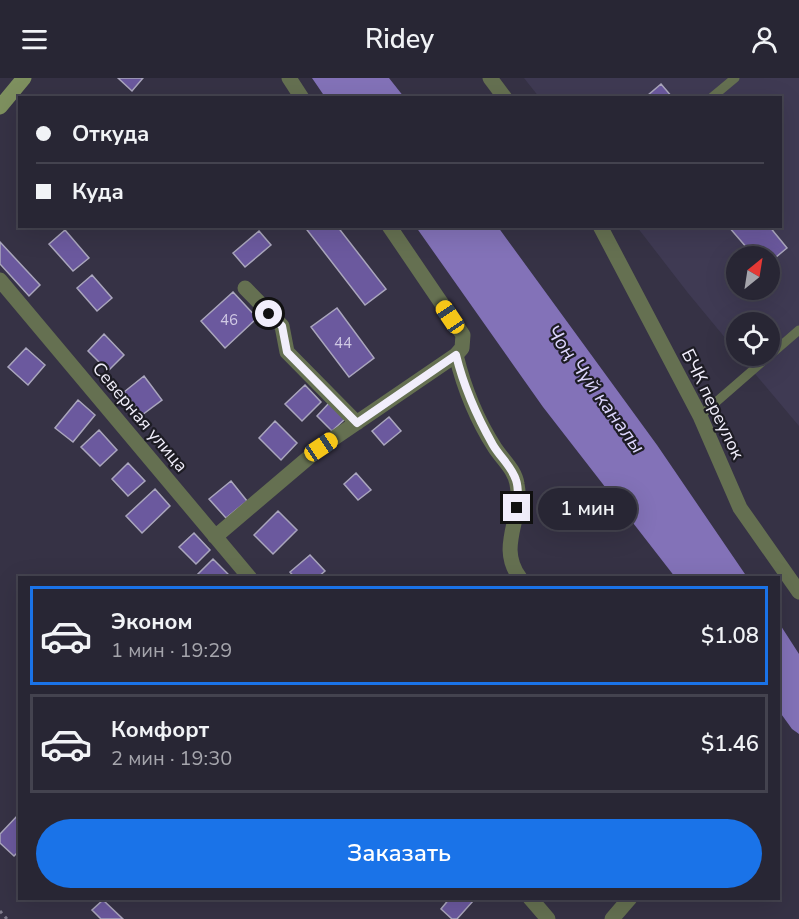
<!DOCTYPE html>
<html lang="ru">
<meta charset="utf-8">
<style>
:root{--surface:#282634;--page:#302e3c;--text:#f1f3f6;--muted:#a5a5ac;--line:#44434f;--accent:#1a73e8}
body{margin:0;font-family:"Nunito Sans",sans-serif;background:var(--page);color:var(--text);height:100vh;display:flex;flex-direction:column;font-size:22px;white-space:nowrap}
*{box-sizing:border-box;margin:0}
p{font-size:20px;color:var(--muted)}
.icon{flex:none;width:33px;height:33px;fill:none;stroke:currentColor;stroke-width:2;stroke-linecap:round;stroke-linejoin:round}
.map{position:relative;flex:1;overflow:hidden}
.drawer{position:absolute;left:18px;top:498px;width:762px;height:324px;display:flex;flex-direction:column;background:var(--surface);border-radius:0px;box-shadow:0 6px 24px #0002,0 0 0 2px var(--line)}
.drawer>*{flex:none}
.hud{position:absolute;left:18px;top:18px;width:764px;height:132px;border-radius:0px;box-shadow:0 6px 24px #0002,0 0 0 2px var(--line);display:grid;align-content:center;height:132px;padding:0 18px;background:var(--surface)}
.needle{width:39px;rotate:30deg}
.tools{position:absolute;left:726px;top:168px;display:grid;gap:12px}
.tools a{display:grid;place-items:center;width:54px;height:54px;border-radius:50%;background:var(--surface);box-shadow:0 6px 24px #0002,0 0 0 2px var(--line);font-size:30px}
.end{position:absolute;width:27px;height:27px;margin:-14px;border:8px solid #f1eefb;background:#111;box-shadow:0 0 0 3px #111}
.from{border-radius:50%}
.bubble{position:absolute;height:42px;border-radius:21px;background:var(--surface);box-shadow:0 6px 24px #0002,0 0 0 2px var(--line);font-size:20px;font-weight:600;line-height:42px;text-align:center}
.car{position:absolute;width:18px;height:36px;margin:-18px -9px;border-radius:8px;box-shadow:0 0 4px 2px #0007;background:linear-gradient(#f5c518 24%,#345 0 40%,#f5c518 0 76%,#345 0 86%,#f5c518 0)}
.hud b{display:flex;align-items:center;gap:21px;height:57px;font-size:22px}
.hud b+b{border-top:2px solid var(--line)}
.hud i{width:15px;height:15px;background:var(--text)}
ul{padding:10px 0 0;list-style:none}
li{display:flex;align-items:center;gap:18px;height:99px;margin:0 12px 9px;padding:0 6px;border:3px solid var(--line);border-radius:0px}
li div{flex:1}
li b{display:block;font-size:22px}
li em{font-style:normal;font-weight:600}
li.selected{border-color:var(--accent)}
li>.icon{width:54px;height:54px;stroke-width:1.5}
.primary-button{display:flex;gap:12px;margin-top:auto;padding:12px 18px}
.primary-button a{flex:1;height:69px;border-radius:36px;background:var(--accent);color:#fff;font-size:24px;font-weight:600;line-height:69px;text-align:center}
header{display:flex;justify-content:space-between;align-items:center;height:78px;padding:0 18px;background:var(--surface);font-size:27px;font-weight:600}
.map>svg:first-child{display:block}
.built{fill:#3f3a53;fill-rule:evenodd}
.water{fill:#8372b8}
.building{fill:#6b599e;stroke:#aaa6bd;stroke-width:1.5}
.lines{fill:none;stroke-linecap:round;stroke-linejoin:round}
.path{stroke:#817d8e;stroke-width:3;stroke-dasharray:3 4.5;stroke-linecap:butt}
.service{stroke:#657051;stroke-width:9}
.minor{stroke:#657051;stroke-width:15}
.secondary{stroke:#7e905f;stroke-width:15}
.route{stroke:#f1eefb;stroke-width:8}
.labels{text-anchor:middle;stroke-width:4.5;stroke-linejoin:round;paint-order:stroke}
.number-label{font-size:15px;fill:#d0c9e4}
.street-label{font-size:18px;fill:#f1eefb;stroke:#1d1c24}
.water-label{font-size:20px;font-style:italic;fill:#ddd6fe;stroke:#1d1c24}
</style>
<header><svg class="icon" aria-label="menu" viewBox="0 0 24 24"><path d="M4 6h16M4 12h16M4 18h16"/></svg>Ridey<svg class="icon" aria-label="person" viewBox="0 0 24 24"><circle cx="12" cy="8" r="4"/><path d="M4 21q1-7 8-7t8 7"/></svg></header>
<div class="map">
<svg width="799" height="841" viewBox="0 0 799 841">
<rect width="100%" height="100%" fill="#363245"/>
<path class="built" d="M524 0H799V348L740 278H770V244H736V273L688 215 637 149 780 148V20L539 19ZM736 178H770V212H736Z"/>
<path class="water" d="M312 0H389L404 19H325Z
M416 149H498L657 367 747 499H675L543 329Z
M779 545 799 576V656L792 651 779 633Z"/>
<path class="building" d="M118 0H143L132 13Z
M661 6 673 20 647 18Z
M304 148H337L386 211 365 227Z
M728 148H769L787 170 770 184V178H754Z
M65 152 89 180 73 193 49 166Z
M259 153 271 167 245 189 233 175Z
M0 164 40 207 29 218 0 186Z
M92 197 112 220 97 233 77 210Z
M233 214 257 240 225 270 201 243Z
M337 230 374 280 349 299 311 249Z
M104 256 124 277 108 293 88 273Z
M26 270 45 287 28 307 8 289Z
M144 298 162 322 142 337 124 314Z
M305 307 321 324 302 343 285 326Z
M78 322 95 337 73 364 55 350Z
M329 325 345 341 332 353 317 338Z
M389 339 401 353 384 367 372 353Z
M275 343 297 365 281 382 259 360Z
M99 352 117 372 100 388 81 369Z
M128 385 145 403 128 418 112 401Z
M356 395 371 412 358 422 344 406Z
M231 403 247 423 226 440 209 421Z
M155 411 170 428 142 455 126 438Z
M278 433 297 452 273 476 254 457Z
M194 455 210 472 196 486 179 469Z
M310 477 325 493 317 500H295L290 494Z
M213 481 229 497 227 500H197L196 498Z
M18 737 20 772 14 778 0 765V756Z
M450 820H473L474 822 457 841H452L441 831Z
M103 822 123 841H101L92 832Z"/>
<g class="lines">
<path class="path" d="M0 833 7 841"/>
<path class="service" d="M711 20 735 0
M700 338 799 252"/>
<path class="minor" d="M289 0 302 20
M490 0 505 20
M600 148 700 338 740 430 799 514
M0 202 250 500
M245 210 282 248 287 274 357 345
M456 277C464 310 477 342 495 370 503 382 515 392 517 406 524 440 496 468 520 500
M215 459 321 369 456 277 462 270 463 257 389 148
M530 820 548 841
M612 841 630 820"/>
<path class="secondary" d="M0 29 24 0"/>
</g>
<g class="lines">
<path class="route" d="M269 236 282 248 287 274 357 345 456 277C464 310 476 337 493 367 500 379 512 389 516 402 519 411 518 421 517 430"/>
</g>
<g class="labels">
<g class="number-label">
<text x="229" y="247">46</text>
<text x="343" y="270">44</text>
</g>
<g class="street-label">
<text transform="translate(713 326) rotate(64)" y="6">БЧК переулок</text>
<text transform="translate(140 339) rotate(50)" y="6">Северная улица</text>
</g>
<g class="water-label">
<text transform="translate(596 311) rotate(54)" y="7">Чоң Чүй каналы</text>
</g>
</g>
</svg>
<div class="tools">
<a><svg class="needle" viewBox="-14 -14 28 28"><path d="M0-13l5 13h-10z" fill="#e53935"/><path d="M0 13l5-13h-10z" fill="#a5a5ac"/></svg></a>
<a><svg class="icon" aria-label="locate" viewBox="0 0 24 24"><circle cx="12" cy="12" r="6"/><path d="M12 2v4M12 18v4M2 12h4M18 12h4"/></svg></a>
</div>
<i class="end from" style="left:269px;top:236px"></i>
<i class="end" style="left:517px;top:430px"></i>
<div class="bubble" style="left:538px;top:410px;width:99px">1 мин</div>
<i class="car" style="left:450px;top:239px;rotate:326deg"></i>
<i class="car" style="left:321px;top:369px;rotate:56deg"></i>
<div class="hud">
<b><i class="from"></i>Откуда</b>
<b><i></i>Куда</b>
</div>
<section class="drawer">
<ul>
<li class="selected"><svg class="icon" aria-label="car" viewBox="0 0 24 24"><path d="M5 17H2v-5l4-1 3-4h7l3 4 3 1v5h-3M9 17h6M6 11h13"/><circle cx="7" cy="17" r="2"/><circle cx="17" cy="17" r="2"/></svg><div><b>Эконом</b><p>1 мин · 19:29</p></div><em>$1.08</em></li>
<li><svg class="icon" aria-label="car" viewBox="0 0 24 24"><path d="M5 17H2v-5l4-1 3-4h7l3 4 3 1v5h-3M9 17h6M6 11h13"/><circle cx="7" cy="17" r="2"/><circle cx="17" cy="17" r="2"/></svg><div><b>Комфорт</b><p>2 мин · 19:30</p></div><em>$1.46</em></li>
</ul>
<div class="primary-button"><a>Заказать</a></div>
</section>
</div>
